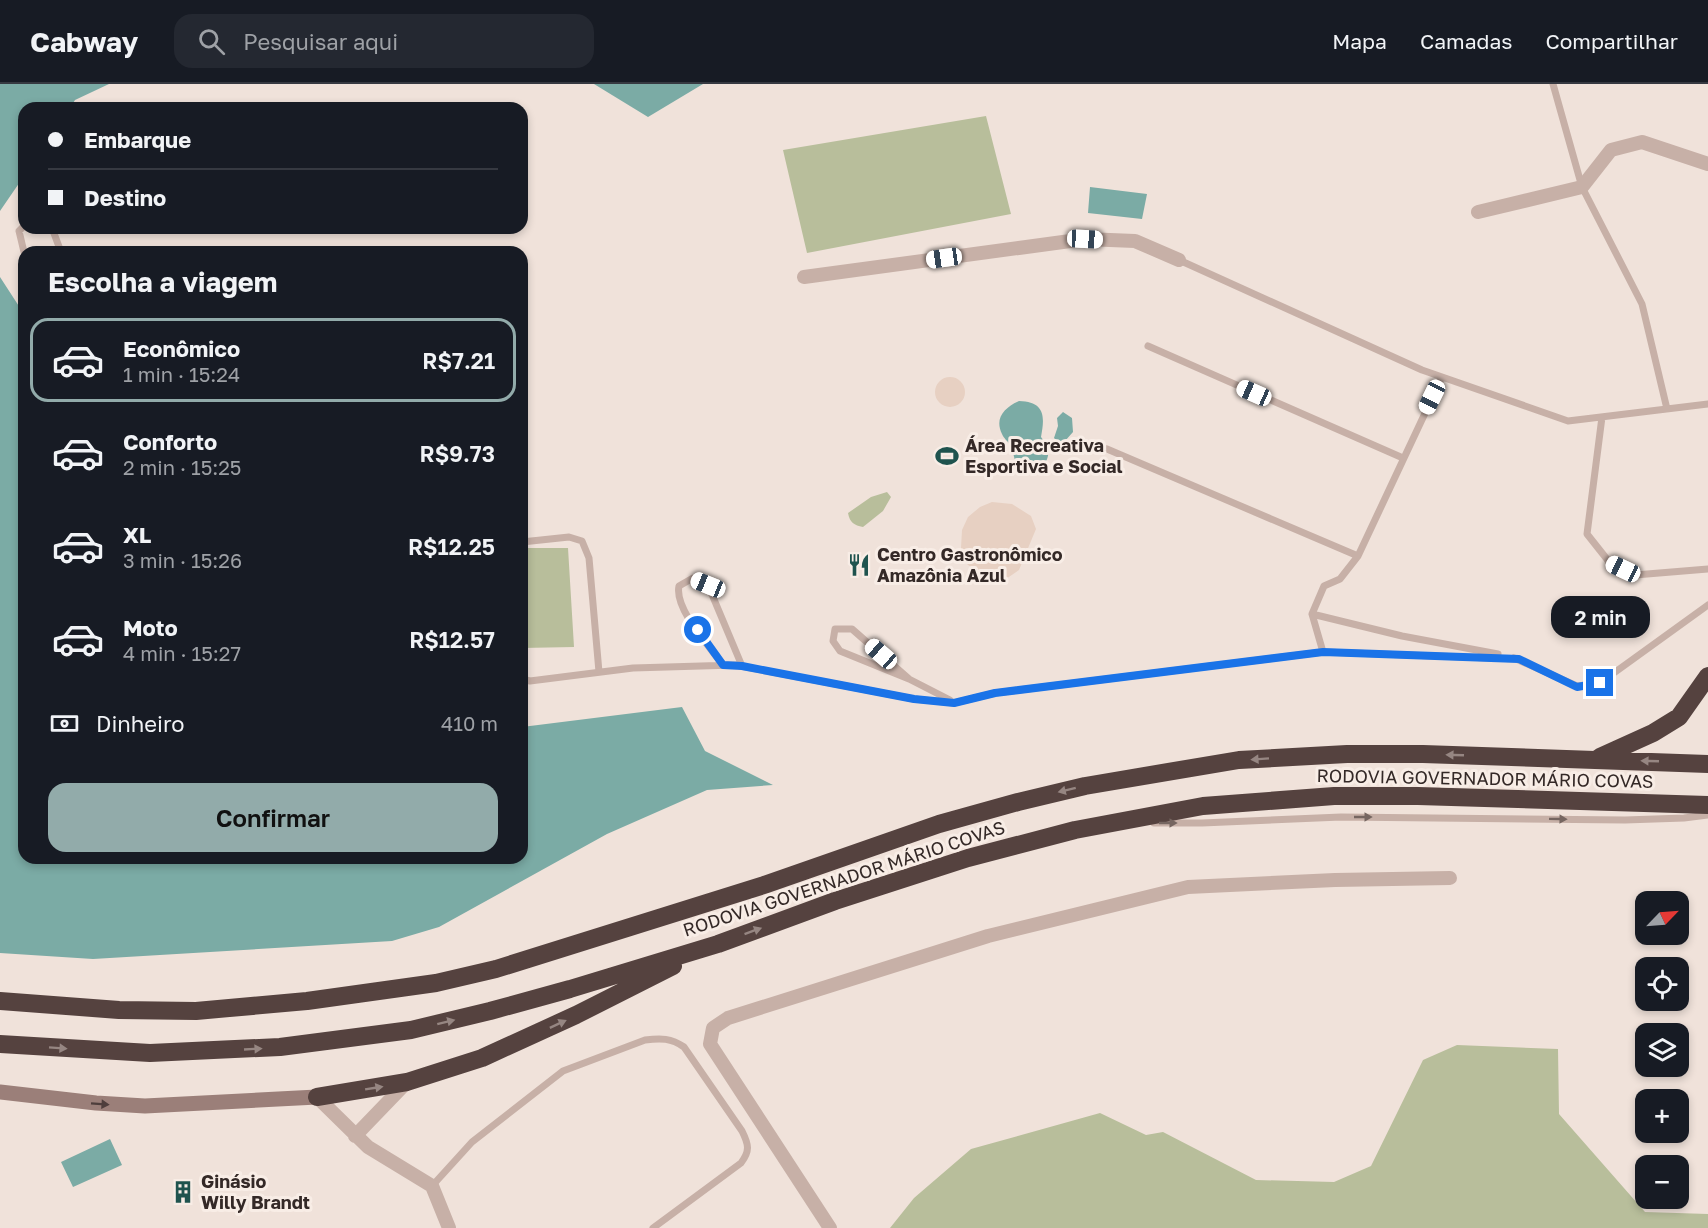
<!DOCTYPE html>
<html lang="pt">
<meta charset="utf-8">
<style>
:root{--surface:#171b24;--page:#242831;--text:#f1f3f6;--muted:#9ea1a6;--line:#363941;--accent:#92abaa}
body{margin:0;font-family:"Golos Text",sans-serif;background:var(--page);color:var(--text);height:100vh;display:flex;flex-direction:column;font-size:22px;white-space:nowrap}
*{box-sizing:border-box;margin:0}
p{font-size:20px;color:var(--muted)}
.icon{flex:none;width:33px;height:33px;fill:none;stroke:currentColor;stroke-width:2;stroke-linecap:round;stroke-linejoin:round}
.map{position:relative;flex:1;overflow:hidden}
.side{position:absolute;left:18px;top:162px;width:510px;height:618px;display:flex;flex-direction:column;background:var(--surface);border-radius:18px;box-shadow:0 3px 9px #0003}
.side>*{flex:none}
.guide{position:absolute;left:18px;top:18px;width:510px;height:132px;border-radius:18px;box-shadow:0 3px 9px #0003;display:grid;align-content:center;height:132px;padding:0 30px;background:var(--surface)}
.needle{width:39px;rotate:65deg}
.buttons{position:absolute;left:1635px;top:807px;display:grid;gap:12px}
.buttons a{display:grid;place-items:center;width:54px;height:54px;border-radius:12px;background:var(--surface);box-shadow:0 3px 9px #0003;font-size:30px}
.end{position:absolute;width:27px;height:27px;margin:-14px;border:8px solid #1a73e8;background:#fff;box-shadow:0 0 0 3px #fff}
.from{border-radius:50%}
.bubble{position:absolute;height:42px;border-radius:18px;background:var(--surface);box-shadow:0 3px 9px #0003;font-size:20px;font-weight:600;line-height:42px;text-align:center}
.car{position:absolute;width:18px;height:36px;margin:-18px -9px;border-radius:8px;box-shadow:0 0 4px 2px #0007;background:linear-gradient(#fff 24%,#345 0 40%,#fff 0 76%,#345 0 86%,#fff 0)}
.guide b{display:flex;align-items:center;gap:21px;height:57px;font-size:22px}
.guide b+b{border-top:2px solid var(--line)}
.guide i{width:15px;height:15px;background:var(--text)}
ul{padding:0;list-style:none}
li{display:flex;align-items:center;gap:18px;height:84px;margin:0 12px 9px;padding:0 18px;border:3px solid transparent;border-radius:18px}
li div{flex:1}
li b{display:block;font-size:22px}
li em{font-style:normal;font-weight:600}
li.selected{border-color:var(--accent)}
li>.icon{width:54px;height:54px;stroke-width:1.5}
h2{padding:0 30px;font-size:27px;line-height:72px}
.pay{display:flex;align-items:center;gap:15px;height:66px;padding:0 30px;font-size:22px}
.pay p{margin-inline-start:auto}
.action{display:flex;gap:12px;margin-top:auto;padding:12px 30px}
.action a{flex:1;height:69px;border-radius:18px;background:var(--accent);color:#111;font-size:24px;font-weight:600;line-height:69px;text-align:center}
header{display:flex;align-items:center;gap:36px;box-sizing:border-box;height:84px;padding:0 30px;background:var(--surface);border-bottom:2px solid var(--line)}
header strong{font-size:28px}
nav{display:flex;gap:33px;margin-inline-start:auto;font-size:21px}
.search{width:420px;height:54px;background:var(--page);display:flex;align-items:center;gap:15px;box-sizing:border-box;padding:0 21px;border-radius:18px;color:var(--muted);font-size:22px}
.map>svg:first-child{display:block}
.green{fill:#b8be9b}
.plaza{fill:#e7d0c2}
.water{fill:#7baba5}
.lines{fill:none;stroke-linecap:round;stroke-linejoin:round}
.lane{stroke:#c7b0a7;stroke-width:7}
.street{stroke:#c7b0a7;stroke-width:14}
.secondary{stroke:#9b7f79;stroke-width:15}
.highway{stroke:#55423f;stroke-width:18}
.oneway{fill:#968682}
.oneway2{fill:#766661}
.oneway3{fill:#4e3e3c}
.route{stroke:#1a73e8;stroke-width:8}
.labels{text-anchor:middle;stroke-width:6;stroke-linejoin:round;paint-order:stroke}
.poi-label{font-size:18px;font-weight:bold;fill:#342927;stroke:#f8ede6;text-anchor:start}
.street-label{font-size:18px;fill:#342927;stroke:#f8ede6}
</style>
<header>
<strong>Cabway</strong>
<div class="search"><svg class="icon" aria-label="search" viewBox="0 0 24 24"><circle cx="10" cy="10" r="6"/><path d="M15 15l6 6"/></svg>Pesquisar aqui</div>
<nav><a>Mapa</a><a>Camadas</a><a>Compartilhar</a></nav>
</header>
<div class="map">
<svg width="1708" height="1144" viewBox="0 0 1708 1144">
<rect width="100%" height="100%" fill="#f0e2da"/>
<path class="green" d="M986 32 1011 130 807 169 783 66Z
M887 408 891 413 883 427 863 443C854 441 850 439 848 429L871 413Z
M522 464H568L574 563 522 564Z
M1457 961 1558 965 1559 1030 1645 1128 1708 1130V1144H890L914 1114 971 1065 1100 1029 1146 1051 1163 1048 1256 1096 1334 1098 1371 1082 1423 976Z"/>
<path class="plaza" d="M935 308a15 15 0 1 1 30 0a15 15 0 1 1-30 0Z
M992 418 1012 420 1031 432 1036 445 1019 486 1006 495 993 496 978 489 967 480 961 464 962 446 968 433 980 423Z"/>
<path class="water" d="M0 0H109L75 16 70 24H24V92L0 127Z
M594 0H703L648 33Z
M1090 103 1147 110 1142 135 1088 129Z
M0 193 24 230V774H522V643L682 623 705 667 773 701 707 706 607 750 439 843 392 857 93 875 0 869Z
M1019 317C1045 318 1045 332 1041 353 1050 365 1051 371 1042 384 1037 385 1029 388 1023 386 1013 382 1015 369 1010 361 1008 357 1004 355 1002 350 994 334 1005 323 1019 317Z
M1063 328 1072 334 1073 348 1065 357 1058 358 1054 354 1058 342 1057 334Z
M110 1055 122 1081 73 1103 61 1078Z"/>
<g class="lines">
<path class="lane" d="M1553 0 1582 103 1642 220 1667 325
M24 142 19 147 24 168
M52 144 61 168
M1179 176 1422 286 1568 337 1708 320
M1148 262 1403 374
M1602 333 1587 450 1610 479 1635 491 1708 485
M1107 365 1358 472
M522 458 569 453 582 457 589 474 599 588
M1312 530 1402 552 1498 570
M1323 568 1312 530 1324 502 1340 495 1358 472 1442 293
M1514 574 1577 602 1600 599 1708 521
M723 581C710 563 674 525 679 502L693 494 708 501 742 582
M522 595 530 597 633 584 735 581 914 615 954 619 995 609 1323 568 1519 575
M909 595 840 567 833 557 835 545H852L909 595 950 616
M1154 739H1202L1341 733 1625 736 1684 734 1708 731
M432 1102 472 1058 563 987 645 956C661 954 671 954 684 963L742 1047C749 1061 750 1067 741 1079L653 1144"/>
<path class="street" d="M1478 128 1582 103 1611 66 1642 58 1708 80
M804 193 1085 155 1135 157 1179 176
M317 1013 368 1063 432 1102 449 1144
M355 1052 407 998
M830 1144 710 960 713 944 728 934 988 852 1188 803 1335 796 1450 794"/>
<path class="secondary" d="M0 1008 96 1019 145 1022 317 1013"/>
<path class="highway" d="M1600 673 1653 649 1679 633 1708 592
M0 917 119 926 196 927 307 917 436 899 496 885 764 801 939 740 1018 718 1085 702 1239 676 1347 670H1423L1708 680
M0 960 150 969 280 963 411 946 490 927 570 905 718 860 835 817 968 774 1075 746 1203 722 1334 712H1418L1708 721
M317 1013 407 998 482 974 576 931 673 882"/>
</g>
<defs><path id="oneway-solid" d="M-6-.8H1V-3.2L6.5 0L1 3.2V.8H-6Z" transform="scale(1.5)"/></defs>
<g class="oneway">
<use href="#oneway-solid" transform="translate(1455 671) rotate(-178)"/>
<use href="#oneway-solid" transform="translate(1260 675) rotate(176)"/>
<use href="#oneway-solid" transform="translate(1650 677) rotate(-178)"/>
<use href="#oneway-solid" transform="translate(1067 706) rotate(166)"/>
<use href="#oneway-solid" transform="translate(753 847) rotate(-20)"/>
<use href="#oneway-solid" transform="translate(446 938) rotate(-14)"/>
<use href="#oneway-solid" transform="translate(558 940) rotate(-25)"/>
<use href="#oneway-solid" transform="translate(58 964) rotate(4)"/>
<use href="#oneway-solid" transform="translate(253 965) rotate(-3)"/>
<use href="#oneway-solid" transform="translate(374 1004) rotate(-9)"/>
</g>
<g class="oneway2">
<use href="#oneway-solid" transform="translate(1363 733)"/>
<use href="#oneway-solid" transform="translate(1558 735) rotate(1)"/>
<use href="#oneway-solid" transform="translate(1168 739)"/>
</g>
<use class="oneway3" href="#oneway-solid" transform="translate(100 1020) rotate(4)"/>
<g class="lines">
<path class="route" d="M698 546 723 581 742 582 914 615 954 619 995 609 1323 568 1519 575 1577 603 1600 599"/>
</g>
<defs>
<g id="stadium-bare" transform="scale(1.8)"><path d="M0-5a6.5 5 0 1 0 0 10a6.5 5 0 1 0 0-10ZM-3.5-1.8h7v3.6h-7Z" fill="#1f534e" stroke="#f8ede6" stroke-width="2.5" paint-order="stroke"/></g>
<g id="restaurant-bare" transform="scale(1.8)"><path d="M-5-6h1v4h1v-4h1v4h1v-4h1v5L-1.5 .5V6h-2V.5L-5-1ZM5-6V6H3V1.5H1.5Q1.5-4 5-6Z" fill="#1f534e" stroke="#f8ede6" stroke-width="2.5" paint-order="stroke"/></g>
<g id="building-bare" transform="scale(1.8)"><path d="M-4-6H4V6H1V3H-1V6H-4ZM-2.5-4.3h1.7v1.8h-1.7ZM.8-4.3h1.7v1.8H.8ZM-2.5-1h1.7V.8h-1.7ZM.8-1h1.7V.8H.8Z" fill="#1f534e" stroke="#f8ede6" stroke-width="2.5" paint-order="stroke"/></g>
</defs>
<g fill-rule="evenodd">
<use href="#stadium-bare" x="947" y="372"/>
<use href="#restaurant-bare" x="859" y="481"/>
<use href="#building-bare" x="183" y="1108"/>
</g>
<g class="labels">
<g class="poi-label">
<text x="965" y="368">Área Recreativa<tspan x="965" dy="21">Esportiva e Social</tspan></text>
<text x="877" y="477">Centro Gastronômico<tspan x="877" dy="21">Amazônia Azul</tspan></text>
<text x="201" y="1104">Ginásio<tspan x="201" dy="21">Willy Brandt</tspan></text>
</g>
<g class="street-label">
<text transform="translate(1485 695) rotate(1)" y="6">RODOVIA GOVERNADOR MÁRIO COVAS</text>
<text transform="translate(844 795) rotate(-18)" y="6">RODOVIA GOVERNADOR MÁRIO COVAS</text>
</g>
</g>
</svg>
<div class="buttons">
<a><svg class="needle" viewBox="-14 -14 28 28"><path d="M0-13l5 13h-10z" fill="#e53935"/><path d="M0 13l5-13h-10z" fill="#9ea1a6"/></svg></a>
<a><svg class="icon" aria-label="locate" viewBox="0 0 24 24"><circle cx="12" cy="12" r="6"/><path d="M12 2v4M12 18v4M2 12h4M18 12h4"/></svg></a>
<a><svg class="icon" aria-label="layers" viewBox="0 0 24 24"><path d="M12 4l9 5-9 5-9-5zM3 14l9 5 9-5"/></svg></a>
<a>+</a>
<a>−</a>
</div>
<i class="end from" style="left:698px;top:546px"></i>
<i class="end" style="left:1600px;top:599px"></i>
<div class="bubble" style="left:1551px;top:512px;width:99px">2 min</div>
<i class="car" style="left:1085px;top:155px;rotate:93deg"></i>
<i class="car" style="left:944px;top:174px;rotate:262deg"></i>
<i class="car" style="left:1254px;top:309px;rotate:294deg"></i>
<i class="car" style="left:1432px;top:313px;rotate:206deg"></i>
<i class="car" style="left:1623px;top:485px;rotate:295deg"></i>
<i class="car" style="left:708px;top:501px;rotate:292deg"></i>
<i class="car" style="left:881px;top:570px;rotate:311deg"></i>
<div class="guide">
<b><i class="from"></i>Embarque</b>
<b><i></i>Destino</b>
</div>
<section class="side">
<h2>Escolha a viagem</h2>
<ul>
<li class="selected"><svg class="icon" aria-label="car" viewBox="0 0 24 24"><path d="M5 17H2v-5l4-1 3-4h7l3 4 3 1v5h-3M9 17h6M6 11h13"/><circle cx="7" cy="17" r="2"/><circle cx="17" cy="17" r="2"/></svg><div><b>Econômico</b><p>1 min · 15:24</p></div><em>R$7.21</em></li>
<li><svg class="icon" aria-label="car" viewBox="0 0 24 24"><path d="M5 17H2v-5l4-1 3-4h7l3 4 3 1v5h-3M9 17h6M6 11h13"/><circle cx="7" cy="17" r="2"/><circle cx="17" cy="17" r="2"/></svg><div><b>Conforto</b><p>2 min · 15:25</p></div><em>R$9.73</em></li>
<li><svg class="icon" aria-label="car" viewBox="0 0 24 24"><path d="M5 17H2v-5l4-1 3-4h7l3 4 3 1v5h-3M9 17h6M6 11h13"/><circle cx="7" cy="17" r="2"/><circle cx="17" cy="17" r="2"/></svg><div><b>XL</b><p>3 min · 15:26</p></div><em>R$12.25</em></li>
<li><svg class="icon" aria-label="car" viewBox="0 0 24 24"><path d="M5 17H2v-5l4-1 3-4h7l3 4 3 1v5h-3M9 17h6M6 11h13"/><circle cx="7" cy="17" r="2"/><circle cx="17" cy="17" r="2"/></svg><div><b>Moto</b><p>4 min · 15:27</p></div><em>R$12.57</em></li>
</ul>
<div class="pay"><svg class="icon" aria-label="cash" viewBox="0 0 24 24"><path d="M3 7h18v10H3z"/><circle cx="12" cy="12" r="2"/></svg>Dinheiro<p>410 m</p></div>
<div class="action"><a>Confirmar</a></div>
</section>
</div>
